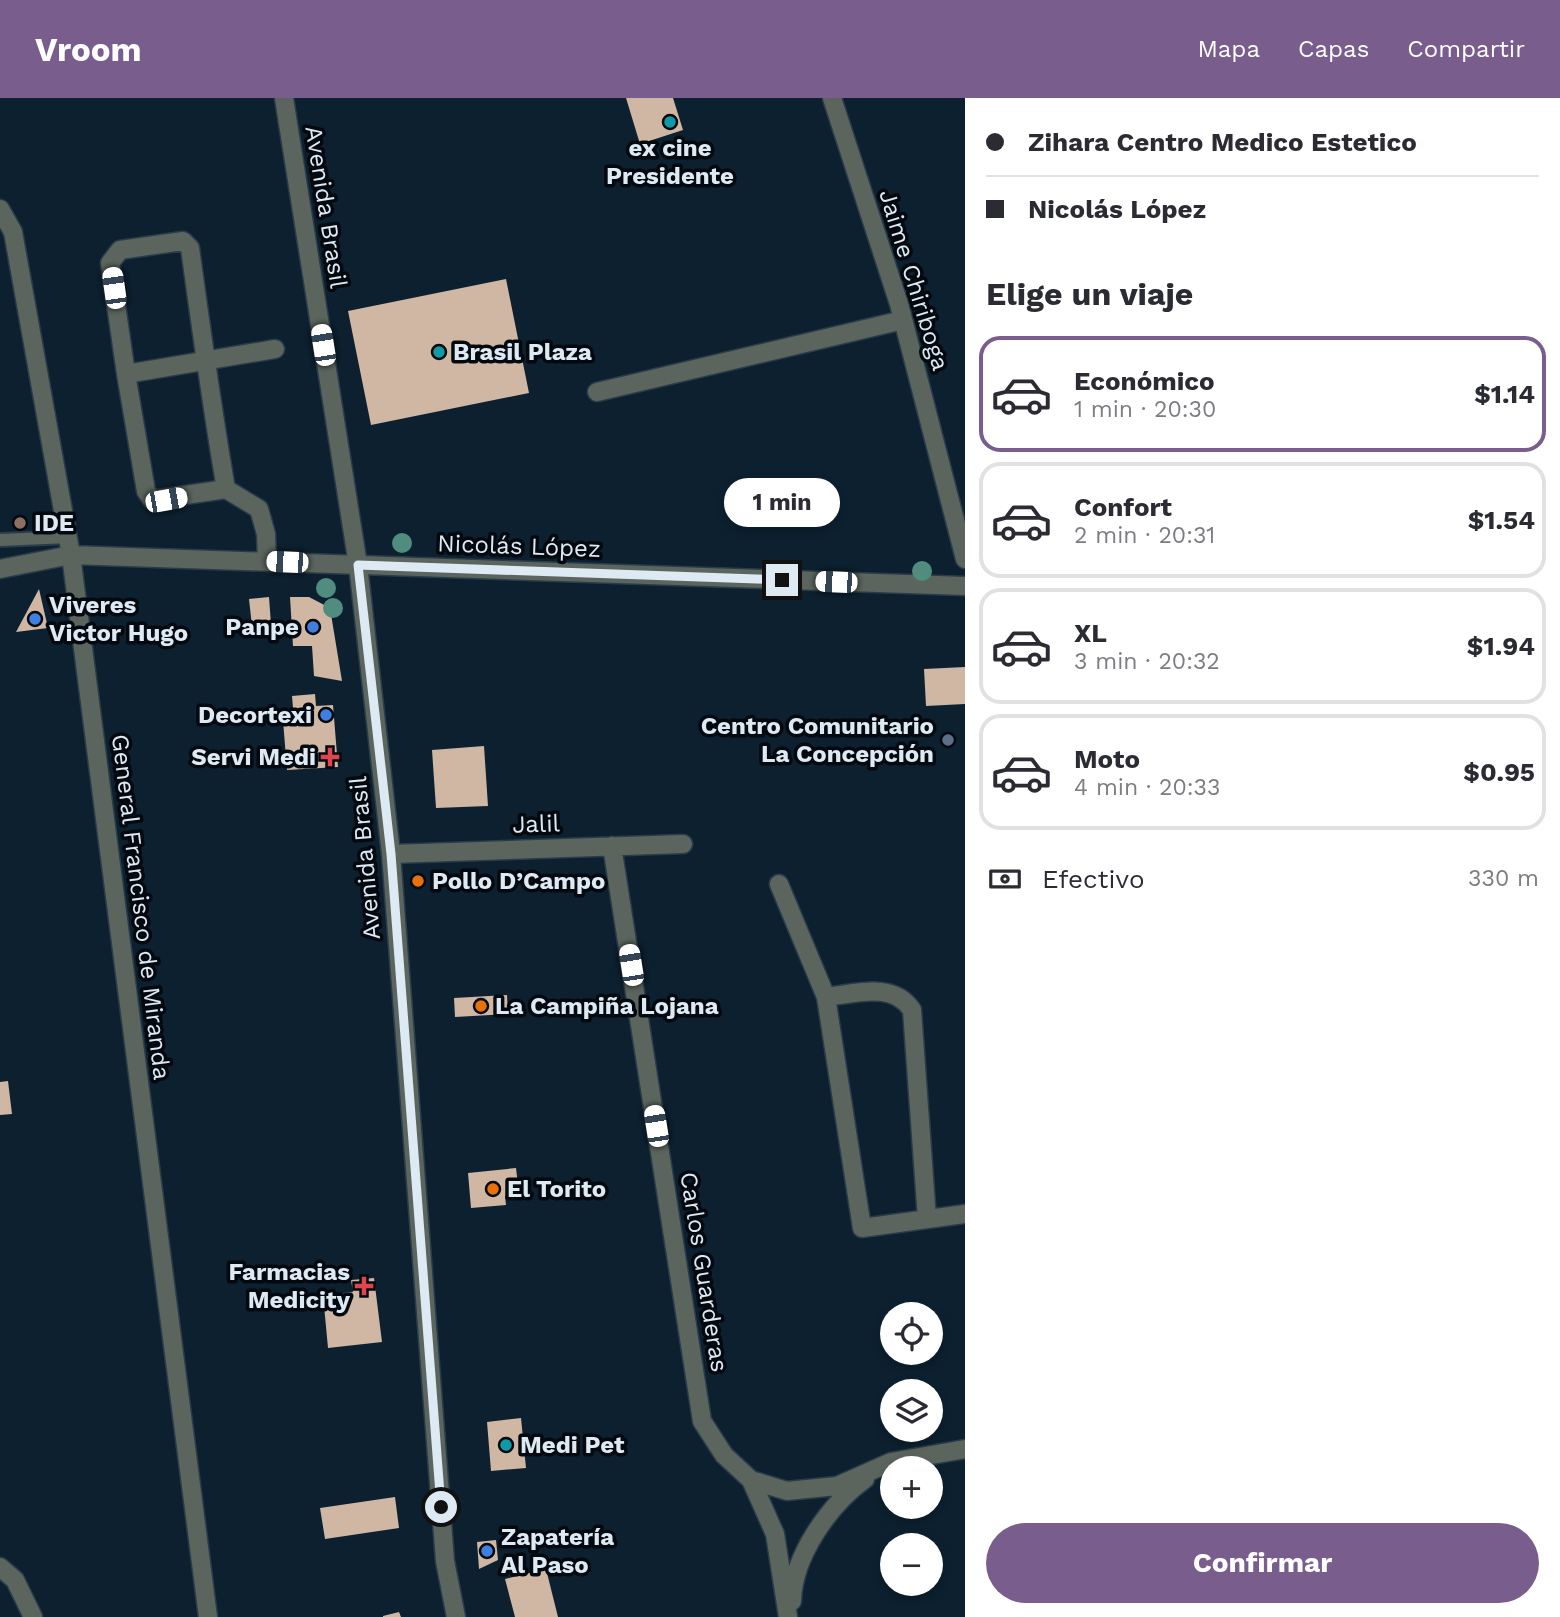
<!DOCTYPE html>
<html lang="es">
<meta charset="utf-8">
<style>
:root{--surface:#fff;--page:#f2f2f3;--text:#2b2b33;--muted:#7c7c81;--line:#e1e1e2;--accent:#785d8d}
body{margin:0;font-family:"Work Sans",sans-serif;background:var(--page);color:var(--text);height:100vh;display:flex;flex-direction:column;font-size:26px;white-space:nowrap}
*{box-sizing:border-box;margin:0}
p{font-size:23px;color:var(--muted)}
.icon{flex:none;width:38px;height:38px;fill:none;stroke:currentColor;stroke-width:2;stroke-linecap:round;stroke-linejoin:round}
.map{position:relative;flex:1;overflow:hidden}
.details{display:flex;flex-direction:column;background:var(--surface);width:595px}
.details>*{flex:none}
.hud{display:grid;align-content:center;height:154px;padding:0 21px;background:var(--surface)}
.buttons{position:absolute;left:880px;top:1204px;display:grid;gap:14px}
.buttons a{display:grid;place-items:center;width:63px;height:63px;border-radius:50%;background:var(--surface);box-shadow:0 4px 10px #0003;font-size:35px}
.end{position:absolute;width:32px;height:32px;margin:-16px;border:9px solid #dde9f3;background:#111;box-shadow:0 0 0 4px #111}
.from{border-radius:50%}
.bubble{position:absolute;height:49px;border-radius:24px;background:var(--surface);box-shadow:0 4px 10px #0003;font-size:23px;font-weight:700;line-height:49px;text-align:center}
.car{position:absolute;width:21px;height:42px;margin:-21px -10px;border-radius:9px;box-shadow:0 0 5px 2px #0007;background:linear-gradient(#fff 24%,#345 0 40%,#fff 0 76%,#345 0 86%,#fff 0)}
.hud b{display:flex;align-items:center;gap:24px;height:66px;font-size:26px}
.hud b+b{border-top:2px solid var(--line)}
.hud i{width:18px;height:18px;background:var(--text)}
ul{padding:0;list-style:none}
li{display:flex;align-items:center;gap:21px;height:116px;margin:0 14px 10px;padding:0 7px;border:4px solid var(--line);border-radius:21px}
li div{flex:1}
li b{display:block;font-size:26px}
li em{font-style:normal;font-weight:700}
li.active{border-color:var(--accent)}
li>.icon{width:63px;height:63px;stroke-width:1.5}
h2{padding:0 21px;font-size:32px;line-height:84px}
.pay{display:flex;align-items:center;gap:18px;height:77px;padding:0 21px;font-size:26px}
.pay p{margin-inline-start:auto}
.button{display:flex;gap:14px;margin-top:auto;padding:14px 21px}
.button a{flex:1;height:80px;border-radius:42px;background:var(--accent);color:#fff;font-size:28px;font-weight:700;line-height:80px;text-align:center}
header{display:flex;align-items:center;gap:42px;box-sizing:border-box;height:98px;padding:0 35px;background:var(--accent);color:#fff}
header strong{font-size:33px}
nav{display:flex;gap:38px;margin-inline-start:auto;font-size:24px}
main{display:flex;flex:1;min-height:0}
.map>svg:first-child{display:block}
.building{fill:#cfb7a3}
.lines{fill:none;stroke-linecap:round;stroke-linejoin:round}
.service-casing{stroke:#293c4a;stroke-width:16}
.minor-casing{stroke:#293c4a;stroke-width:21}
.tertiary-casing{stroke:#293c4a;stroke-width:21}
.service{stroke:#5b655d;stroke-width:12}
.minor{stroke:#5b655d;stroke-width:18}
.tertiary{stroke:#5b655d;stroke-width:18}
.tree{fill:#508d7e}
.route{stroke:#dde9f3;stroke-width:9}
.culture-dot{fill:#0f9aa8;stroke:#03090f;stroke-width:2.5}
.education-dot{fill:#8d6e63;stroke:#03090f;stroke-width:2.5}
.shop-dot{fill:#3f7fe0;stroke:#03090f;stroke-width:2.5}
.service-dot{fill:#5c6f8a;stroke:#03090f;stroke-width:2.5}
.health-dot{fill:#e0444e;stroke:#03090f;stroke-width:2.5}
.food-dot{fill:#e8710a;stroke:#03090f;stroke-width:2.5}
.labels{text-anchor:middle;stroke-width:7;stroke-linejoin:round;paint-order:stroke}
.poi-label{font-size:24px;font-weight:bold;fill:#dde9f3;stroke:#03090f;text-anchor:start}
.street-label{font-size:24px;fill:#dde9f3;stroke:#03090f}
</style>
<header>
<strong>Vroom</strong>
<nav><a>Mapa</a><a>Capas</a><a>Compartir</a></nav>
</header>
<main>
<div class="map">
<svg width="965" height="1519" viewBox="0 0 965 1519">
<rect width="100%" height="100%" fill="#0c202f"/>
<path class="building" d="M626 0H673L683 32 640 46Z
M506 181 529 295 371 327 348 213Z
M39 491 48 530 16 534Z
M269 499 271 526 252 528 249 501Z
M290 499H309L330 510 342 583 314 578 312 548H293Z
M965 569V606L926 608 924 571Z
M315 596 316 608 333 607 338 669 287 672 282 610H293L292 598Z
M484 648 488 708 436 710 432 652Z
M507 897 508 916 455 919 454 900Z
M8 983 12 1016 0 1017V984Z
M516 1070 518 1087 514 1094 505 1098 506 1107 471 1110 468 1075Z
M374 1180 382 1244 328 1250 323 1197 353 1194 351 1182Z
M521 1320 526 1370 491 1373 487 1324Z
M395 1399 399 1430 325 1441 320 1410Z
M496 1442 498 1462 479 1471 477 1444Z
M546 1471 558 1519H515L505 1481Z
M399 1514 401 1519H383V1518Z"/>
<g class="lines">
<g class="service-casing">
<path id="service" d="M0 442 68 439"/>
</g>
<g class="minor-casing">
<path id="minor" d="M832 0 899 206 965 461
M0 111 13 134 71 457 208 1519
M126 276 146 393 152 402 226 391
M597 294 903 222
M267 464 266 436 259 411 226 391C212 311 201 230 190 150L183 143 120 152 110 165 126 276 275 251
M0 471 71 457 965 488
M612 748 702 1323 724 1357 751 1382 775 1436 788 1519
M391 756 683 746
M779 786 826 899 862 1130 965 1116
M826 899C855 896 893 883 912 912L927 1121
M751 1382 787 1393 837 1388 891 1364 965 1351
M0 1469 15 1482 33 1519
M792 1503C793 1458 829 1407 865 1381"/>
</g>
<g class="tertiary-casing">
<path id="tertiary" d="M284 0 358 467 391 756 445 1463 456 1519"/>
</g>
<use href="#service" class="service"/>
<use href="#minor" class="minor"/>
<use href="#tertiary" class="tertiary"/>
</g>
<g class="tree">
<circle cx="402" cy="445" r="10"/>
<circle cx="922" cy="473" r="10"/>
<circle cx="326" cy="490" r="10"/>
<circle cx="333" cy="510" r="10"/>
</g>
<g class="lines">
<path class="route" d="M441 1409 391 756 358 467 782 482"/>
</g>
<g class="culture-dot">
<circle cx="670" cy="24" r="7"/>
<circle cx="439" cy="254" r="7"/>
<circle cx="506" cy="1347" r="7"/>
</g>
<circle class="education-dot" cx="20" cy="425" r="7"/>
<g class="shop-dot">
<circle cx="35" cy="521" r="7"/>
<circle cx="313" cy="529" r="7"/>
<circle cx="326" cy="617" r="7"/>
<circle cx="487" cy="1453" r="7"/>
</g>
<circle class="service-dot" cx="948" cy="642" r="7"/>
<g class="health-dot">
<path d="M326.5 648.5h7v7h7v7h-7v7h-7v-7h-7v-7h7z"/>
<path d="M360.5 1177.5h7v7h7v7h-7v7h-7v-7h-7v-7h7z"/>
</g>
<g class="food-dot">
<circle cx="418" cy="783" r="7"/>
<circle cx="481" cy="908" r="7"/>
<circle cx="493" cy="1091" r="7"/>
</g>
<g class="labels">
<g class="poi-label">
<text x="670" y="58" text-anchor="middle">ex cine<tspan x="670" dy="28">Presidente</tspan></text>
<text x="453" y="262">Brasil Plaza</text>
<text x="34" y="433">IDE</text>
<text x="49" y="515">Viveres<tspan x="49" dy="28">Victor Hugo</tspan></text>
<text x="299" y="537" text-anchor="end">Panpe</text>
<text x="312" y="625" text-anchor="end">Decortexi</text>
<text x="934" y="636" text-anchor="end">Centro Comunitario<tspan x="934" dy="28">La Concepción</tspan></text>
<text x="316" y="667" text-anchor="end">Servi Medi</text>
<text x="432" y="791">Pollo D’Campo</text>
<text x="495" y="916">La Campiña Lojana</text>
<text x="507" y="1099">El Torito</text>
<text x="350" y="1182" text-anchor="end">Farmacias<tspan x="350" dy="28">Medicity</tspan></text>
<text x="520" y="1355">Medi Pet</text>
<text x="501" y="1447">Zapatería<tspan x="501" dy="28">Al Paso</tspan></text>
</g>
<g class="street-label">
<text transform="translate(326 109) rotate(81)" y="8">Avenida Brasil</text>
<text transform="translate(914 182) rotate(73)" y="8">Jaime Chiriboga</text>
<text transform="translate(519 448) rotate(2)" y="8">Nicolás López</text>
<text transform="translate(536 726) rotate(-2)" y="8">Jalil</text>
<text transform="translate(365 760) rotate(-95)" y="8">Avenida Brasil</text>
<text transform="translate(141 809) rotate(83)" y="8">General Francisco de Miranda</text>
<text transform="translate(704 1174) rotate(81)" y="8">Carlos Guarderas</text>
</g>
</g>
</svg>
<div class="buttons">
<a><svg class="icon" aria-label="locate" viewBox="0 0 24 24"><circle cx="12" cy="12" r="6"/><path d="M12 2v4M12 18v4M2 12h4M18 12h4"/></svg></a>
<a><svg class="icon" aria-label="layers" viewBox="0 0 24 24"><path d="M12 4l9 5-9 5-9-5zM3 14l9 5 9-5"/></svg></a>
<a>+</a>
<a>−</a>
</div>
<i class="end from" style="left:441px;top:1409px"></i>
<i class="end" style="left:782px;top:482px"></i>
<div class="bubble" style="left:724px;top:380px;width:116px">1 min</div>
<i class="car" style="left:114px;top:190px;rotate:352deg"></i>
<i class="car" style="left:323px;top:247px;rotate:351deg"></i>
<i class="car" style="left:166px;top:402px;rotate:80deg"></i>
<i class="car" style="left:287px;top:464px;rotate:272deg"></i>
<i class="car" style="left:836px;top:484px;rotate:272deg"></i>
<i class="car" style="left:631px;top:867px;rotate:351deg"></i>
<i class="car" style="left:656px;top:1028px;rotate:351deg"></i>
</div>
<section class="details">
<div class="hud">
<b><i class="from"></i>Zihara Centro Medico Estetico</b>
<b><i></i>Nicolás López</b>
</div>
<h2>Elige un viaje</h2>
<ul>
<li class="active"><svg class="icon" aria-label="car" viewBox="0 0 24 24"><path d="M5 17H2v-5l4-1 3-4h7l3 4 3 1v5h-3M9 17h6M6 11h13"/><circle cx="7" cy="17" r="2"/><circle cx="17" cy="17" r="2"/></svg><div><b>Económico</b><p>1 min · 20:30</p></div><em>$1.14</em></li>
<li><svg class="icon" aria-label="car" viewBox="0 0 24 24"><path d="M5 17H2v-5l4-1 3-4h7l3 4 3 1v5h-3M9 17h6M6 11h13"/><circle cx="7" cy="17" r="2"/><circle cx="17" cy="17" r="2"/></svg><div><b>Confort</b><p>2 min · 20:31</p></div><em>$1.54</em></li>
<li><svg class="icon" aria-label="car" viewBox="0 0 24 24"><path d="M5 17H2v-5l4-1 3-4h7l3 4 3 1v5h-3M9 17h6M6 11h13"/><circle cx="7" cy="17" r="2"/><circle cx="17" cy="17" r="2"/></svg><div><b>XL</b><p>3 min · 20:32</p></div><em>$1.94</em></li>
<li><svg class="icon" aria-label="car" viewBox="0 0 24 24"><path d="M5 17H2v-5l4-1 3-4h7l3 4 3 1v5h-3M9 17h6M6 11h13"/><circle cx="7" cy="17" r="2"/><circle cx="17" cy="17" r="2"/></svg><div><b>Moto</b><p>4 min · 20:33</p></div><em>$0.95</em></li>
</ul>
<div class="pay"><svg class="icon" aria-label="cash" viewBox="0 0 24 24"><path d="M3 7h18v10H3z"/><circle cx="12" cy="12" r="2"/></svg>Efectivo<p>330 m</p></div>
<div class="button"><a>Confirmar</a></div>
</section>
</main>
